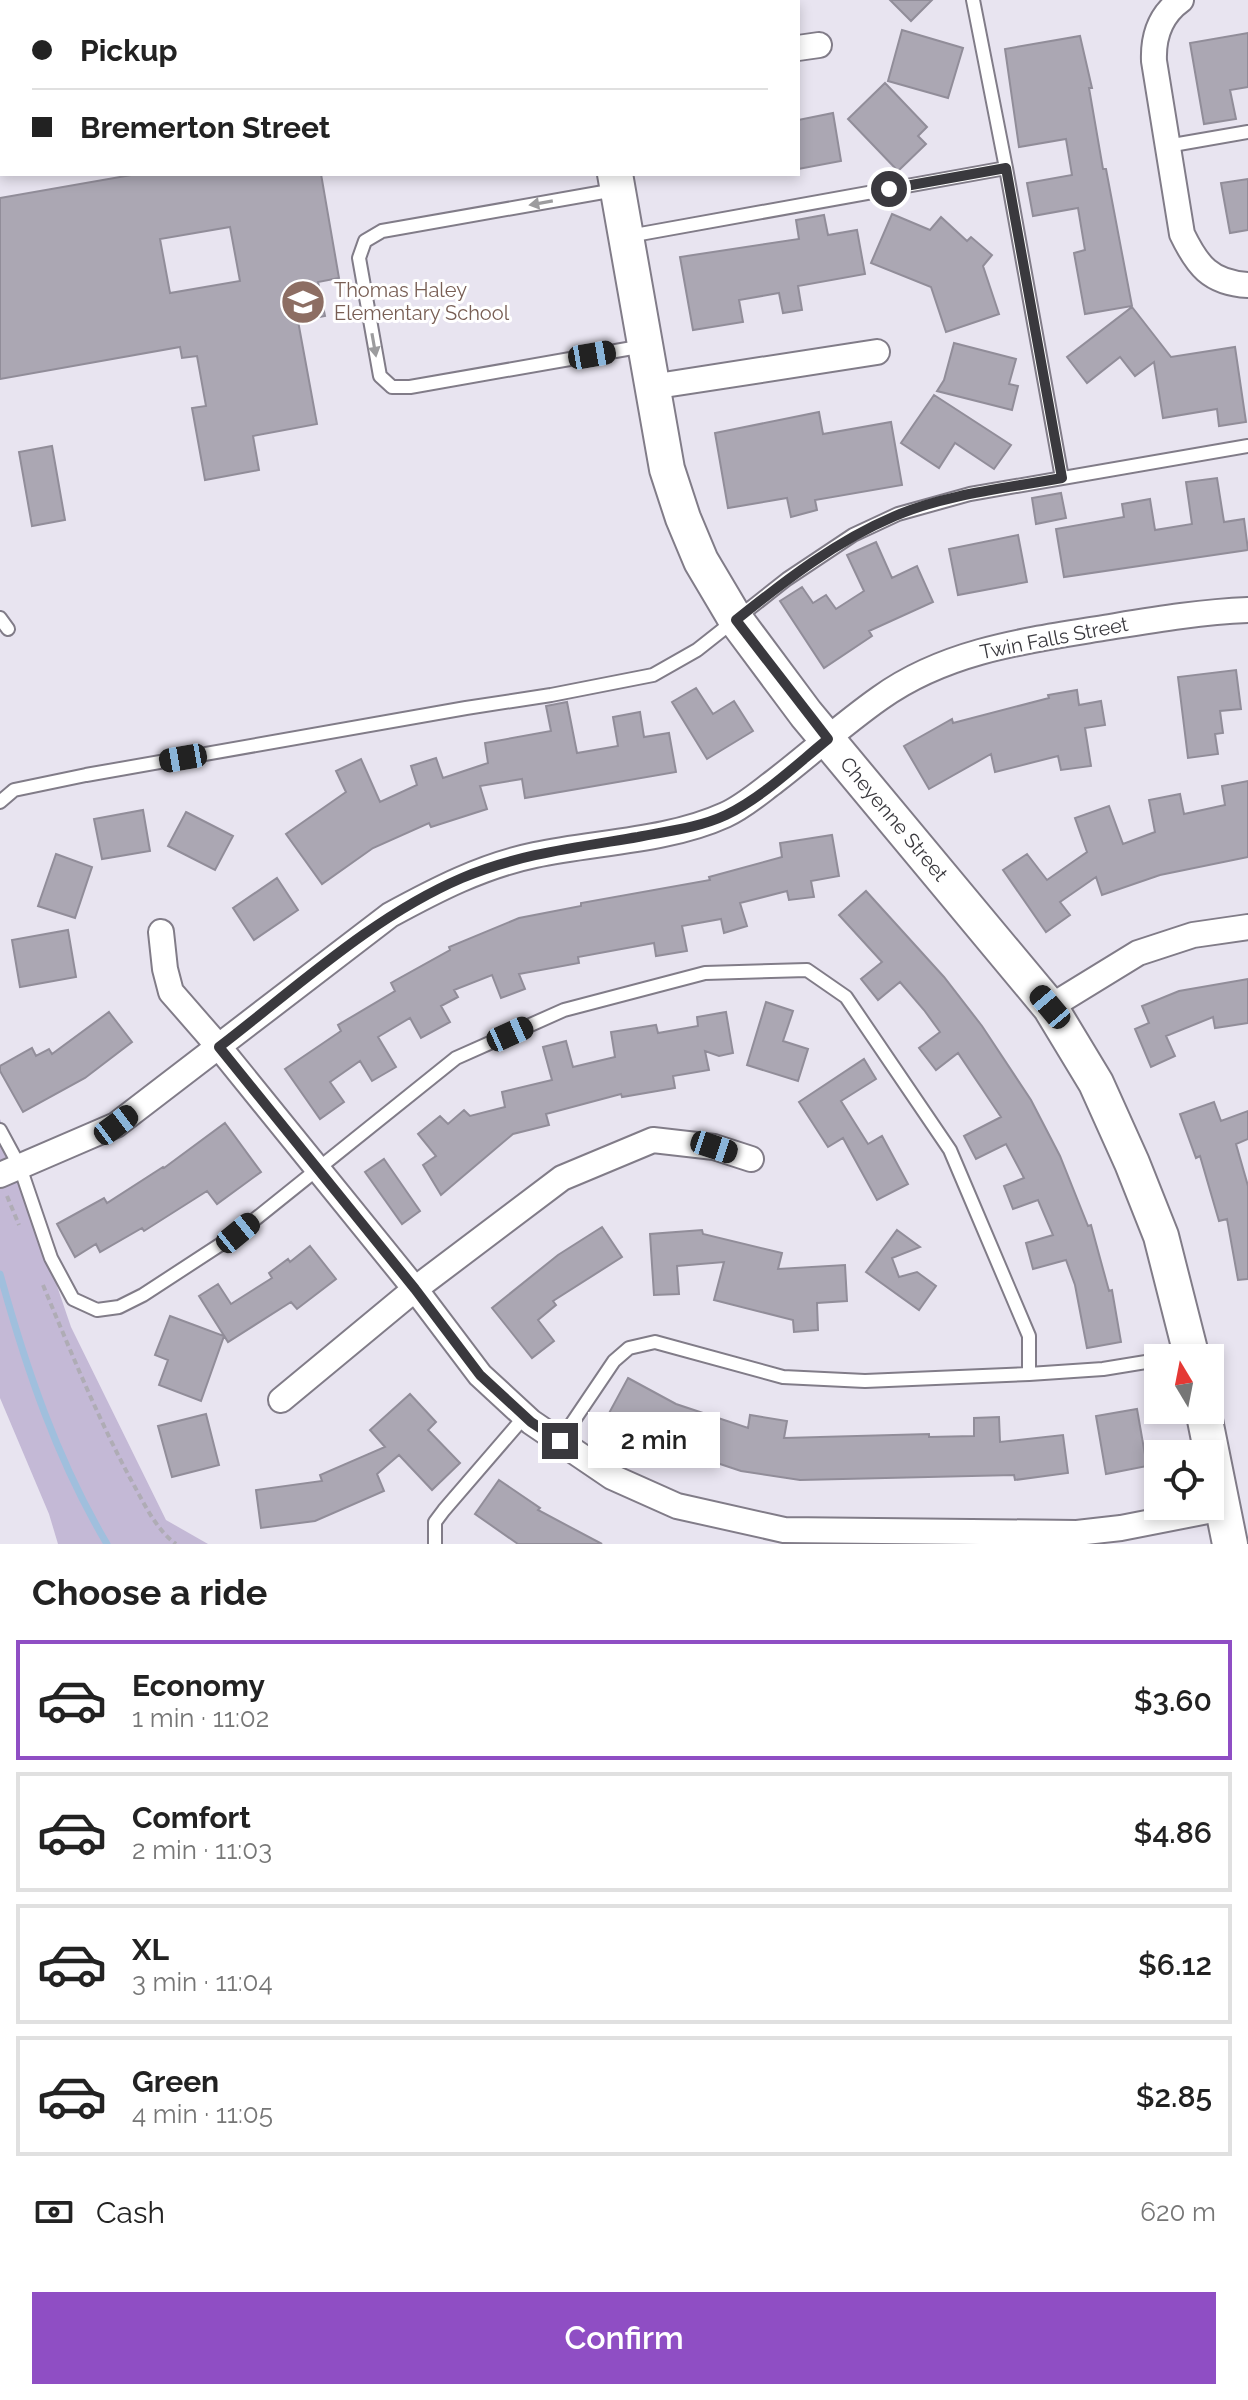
<!DOCTYPE html>
<meta charset="utf-8">
<style>
:root{--surface:#fff;--page:#f2f2f2;--text:#222;--muted:#767676;--line:#e0e0e0;--accent:#8f4ec4}
body{margin:0;font-family:Raleway,sans-serif;background:var(--page);color:var(--text);height:100vh;display:flex;flex-direction:column;font-size:30px;white-space:nowrap}
*{box-sizing:border-box;margin:0}
p{font-size:26px;color:var(--muted)}
.icon{flex:none;width:44px;height:44px;fill:none;stroke:currentColor;stroke-width:2;stroke-linecap:round;stroke-linejoin:round}
.map{position:relative;height:1544px;overflow:hidden}
.drawer{display:flex;flex-direction:column;background:var(--surface);flex:1}
.drawer>*{flex:none}
.hud{position:absolute;left:0px;top:0px;width:800px;height:176px;box-shadow:0 4px 12px #0003;display:grid;align-content:center;height:176px;padding:0 32px;background:var(--surface)}
.needle{width:52px;rotate:350deg}
.buttons{position:absolute;left:1144px;top:1344px;display:grid;gap:16px}
.buttons a{display:grid;place-items:center;width:80px;height:80px;border-radius:0px;background:var(--surface);box-shadow:0 4px 12px #0003;font-size:40px}
.end{position:absolute;width:36px;height:36px;margin:-18px;border:10px solid #3a393e;background:#fff;box-shadow:0 0 0 4px #fff}
.from{border-radius:50%}
.bubble{position:absolute;height:56px;border-radius:0px;background:var(--surface);box-shadow:0 4px 12px #0003;font-size:26px;font-weight:600;line-height:56px;text-align:center}
.car{position:absolute;width:24px;height:48px;margin:-24px -12px;border-radius:10px;box-shadow:0 0 6px 2px #0007;background:linear-gradient(#222 24%,#8ab4d8 0 40%,#222 0 76%,#8ab4d8 0 86%,#222 0)}
.hud b{display:flex;align-items:center;gap:28px;height:76px;font-size:30px}
.hud b+b{border-top:2px solid var(--line)}
.hud i{width:20px;height:20px;background:var(--text)}
ul{padding:0;list-style:none}
li{display:flex;align-items:center;gap:24px;height:120px;margin:0 16px 12px;padding:0 16px;border:4px solid var(--line);border-radius:0px}
li div{flex:1}
li b{display:block;font-size:30px}
li em{font-style:normal;font-weight:600}
li.selected{border-color:var(--accent)}
li>.icon{width:72px;height:72px;stroke-width:1.5}
h2{padding:0 32px;font-size:36px;line-height:96px}
.pay{display:flex;align-items:center;gap:20px;height:88px;padding:0 32px;font-size:30px}
.pay p{margin-inline-start:auto}
.action{display:flex;gap:16px;margin-top:auto;padding:16px 32px}
.action a{flex:1;height:92px;border-radius:0px;background:var(--accent);color:#fff;font-size:32px;font-weight:600;line-height:92px;text-align:center}
.map>svg:first-child{display:block}
.green{fill:#c4b9d6}
.lines{fill:none;stroke-linecap:round;stroke-linejoin:round}
.stream{stroke:#a0bfdd;stroke-width:7}
.building{fill:#aba7b3;stroke:#918d99;stroke-width:2;fill-rule:evenodd}
.lane-casing{stroke:#817c88;stroke-width:16}
.street-casing{stroke:#817c88;stroke-width:28}
.secondary-casing{stroke:#817c88;stroke-width:38}
.path{stroke:#afacb5;stroke-width:4;stroke-dasharray:6 4;stroke-linecap:butt}
.lane{stroke:#fff;stroke-width:12}
.street{stroke:#fff;stroke-width:24}
.secondary{stroke:#fff;stroke-width:34}
.oneway{fill:#9c9c9e}
.route{stroke:#3a393e;stroke-width:10}
.labels{text-anchor:middle;stroke-width:6;stroke-linejoin:round;paint-order:stroke}
.education-label{font-size:20px;fill:#785e54;stroke:#fff;text-anchor:start}
.street-label{font-size:20px;fill:#3a393e;stroke:#fff}
</style>
<div class="map">
<svg width="1248" height="1544" viewBox="0 0 1248 1544">
<rect width="100%" height="100%" fill="#e8e4f0"/>
<path class="green" d="M0 1119 71 1327 166 1520 208 1544H58L49 1514 0 1398Z"/>
<g class="lines">
<path class="stream" d="M0 1274C26 1368 57 1460 107 1544"/>
</g>
<path class="building" d="M890 0H932L911 21Z
M902 30 963 48 948 98 888 81Z
M1248 33V87L1230 90 1236 119 1204 124 1190 43Z
M1080 36 1092 88H1089L1103 169H1106L1132 306 1085 314 1074 253 1085 250 1078 208 1033 216 1027 183 1072 175 1066 139 1019 147 1005 49Z
M885 83 927 127 918 136 926 144 898 171 848 119Z
M833 113 841 161 798 169V120Z
M137 174H321L339 278 318 282 325 316 298 321 317 424 253 436 259 470 205 480 192 408 206 406 197 356 182 358 180 347 0 379V198ZM230 227 240 281 170 293 160 239Z
M1248 179V230L1230 233 1221 183Z
M892 214 930 230 941 217 967 241 971 237 992 255 983 266 999 314 946 332 931 287 871 263Z
M824 215 828 235 857 230 865 274 798 286 802 310 783 313 779 293 739 300 743 322 693 330 680 257 799 239 796 220Z
M1132 307 1171 357 1235 347 1246 422 1219 426 1217 409 1163 418 1154 362 1135 376 1120 357 1087 383 1067 357Z
M954 343 1016 359 1009 384 1018 386 1012 410 937 391 944 380Z
M934 395 1011 445 994 469 955 443 939 468 901 443Z
M819 412 823 434 891 422 902 485 815 500 817 510 791 517 787 498 728 508 715 433Z
M52 446 65 520 32 526 19 452Z
M1217 478 1224 522 1244 519 1248 550 1064 577 1056 529 1124 517 1122 504 1150 499 1155 530 1192 524 1186 482Z
M1061 493 1066 518 1036 524 1032 498Z
M1018 535 1027 582 958 595 949 549Z
M876 542 892 578 917 566 933 602 869 631 872 636 824 668 780 601 802 587 813 603 826 595 836 609 864 591 847 555Z
M1236 670 1241 709 1220 711 1223 733 1215 734 1218 754 1188 758 1178 677Z
M696 688 713 714 734 701 753 731 707 759 672 702Z
M1077 690 1079 705 1101 701 1105 725 1085 728 1091 766 1061 770 1058 756 995 772 991 754 929 789 904 746 952 719 953 723 1049 698 1048 695Z
M567 702 577 753 618 746 613 717 640 712 644 737 669 733 676 772 525 798 522 779 480 786 487 809 431 827 429 823 373 848 322 884 286 834 346 792 336 771 361 759 380 802 417 785 411 766 436 758 443 778 488 763 485 743 551 731 546 706Z
M1248 781V857L1160 875 1102 895 1096 877 1060 902 1070 915 1046 932 1003 870 1027 854 1047 880 1087 852 1075 818 1109 806 1123 844 1155 832 1149 800 1180 794 1184 814 1225 805 1222 786Z
M143 810 150 851 102 859 94 819Z
M186 812 233 836 215 870 168 846Z
M832 835 839 876 811 881 814 897 789 900 787 891 740 903 747 926 724 933 721 919 682 926 687 951 656 956 654 943 578 957 579 963 519 974 525 989 501 998 492 975 454 990 458 997 441 1006 450 1022 421 1038 410 1018 378 1037 396 1067 372 1081 360 1061 330 1082 344 1102 320 1119 285 1069 341 1031 338 1025 395 991 391 983 450 950 449 947 519 918 581 906V903L710 880 709 877 782 857 780 843Z
M56 854 92 867 75 918 38 906Z
M277 878 298 910 254 940 233 908Z
M866 891 944 977 982 1026 1031 1100 1060 1156 1088 1226 1091 1225 1109 1291 1112 1290 1121 1342 1087 1348 1075 1285 1066 1260 1033 1269 1026 1243 1053 1235 1038 1200 1013 1209 1004 1186 1024 1178 1006 1144 976 1159 964 1136 1001 1117 958 1053 936 1070 919 1048 940 1032 924 1010 900 982 878 1000 861 979 882 962 839 915Z
M68 930 76 977 20 987 12 940Z
M1248 979V1023L1215 1028 1213 1017 1166 1036 1175 1056 1151 1067 1135 1029 1149 1023 1142 1006 1179 991Z
M766 1002 793 1011 783 1041 808 1049 798 1081 747 1065Z
M109 1012 132 1042 85 1078 23 1112 0 1071V1066L32 1048 36 1056 49 1049 52 1054Z
M726 1012 733 1053 719 1056 705 1051 709 1070 673 1076 675 1088 622 1097 621 1094 546 1114 549 1125 513 1134 441 1195 423 1165 436 1156 418 1134 440 1116 448 1124 464 1110 470 1116 505 1107 502 1092 552 1080 543 1047 566 1041 573 1067 615 1057 611 1032 656 1025 658 1033 698 1026 697 1017Z
M864 1059 876 1079 841 1101 868 1144 882 1136 908 1184 877 1200 843 1138 828 1147 799 1102Z
M1214 1102 1221 1121 1248 1111V1139L1236 1144 1248 1186V1279L1238 1280 1227 1219 1219 1221 1200 1156 1196 1158 1180 1114Z
M225 1123 261 1172 217 1204 207 1191 144 1231 142 1228 100 1252 96 1244 75 1257 57 1224 104 1198 107 1203 163 1167 164 1168Z
M384 1159 420 1211 402 1224 365 1172Z
M602 1227 622 1257 553 1301 556 1305 538 1320 554 1341 532 1358 492 1308 558 1255Z
M702 1230 703 1234 782 1253 778 1269 845 1265 847 1301 817 1303 818 1330 794 1332 793 1320 714 1300 724 1262 677 1266 679 1294 654 1295 650 1234Z
M897 1230 920 1247 892 1258 899 1277 917 1272 936 1286 919 1310 866 1272Z
M310 1246 336 1279 297 1309 291 1302 228 1342 199 1296 218 1284 231 1304 272 1278 269 1273 288 1259 290 1262Z
M170 1316 224 1336 201 1401 159 1385 168 1360 155 1355Z
M628 1378 676 1404 748 1428 750 1415 787 1421 784 1438 929 1434V1437L974 1436V1418L999 1417 1000 1442 1063 1435 1068 1473 1015 1480 1014 1475 800 1480 741 1471 666 1446 608 1415Z
M410 1394 436 1422 428 1430 460 1463 432 1490 399 1455 377 1474 384 1491 315 1521 261 1528 256 1490 322 1481 320 1475 385 1447 370 1430Z
M1137 1409 1147 1466 1106 1474 1096 1416Z
M206 1414 219 1465 172 1477 158 1426Z
M499 1480 540 1508 538 1510 602 1544H518L475 1514Z"/>
<g class="lines">
<g class="lane-casing">
<path id="lane" d="M973 0 1006 168
M279 2 291 0
M0 49 2 48
M1167 146 1248 132
M615 190 382 231 365 241 359 258 380 376 392 387H410L644 346
M629 236 1006 168 1062 478
M0 618 8 629
M0 802 14 790 86 775 466 708 551 695 653 675 697 650 787 579 853 535 898 514 970 494 1248 446
M0 1130 20 1167 51 1258 73 1299 97 1310 119 1307 143 1295 238 1233 456 1058 564 1010 705 973 807 970 846 997 950 1150 1029 1336V1374L1103 1369 1158 1360
M560 1441 614 1361 629 1348 655 1342 783 1377 865 1381 1029 1374
M435 1544V1522L444 1510 525 1416"/>
</g>
<g class="street-casing">
<path id="street" d="M1181 0C1160 15 1153 37 1154 61L1182 234C1197 265 1210 283 1248 285
M798 48 819 45
M651 387 877 352
M161 932 165 969 171 992 219 1047 415 1289 480 1375 531 1422 612 1477 677 1506 784 1530 1077 1533 1121 1528 1223 1508
M1050 1007 1138 953 1193 935 1248 927
M0 1175 116 1125 390 915C436 890 482 866 535 855 596 842 668 841 725 815 743 807 759 793 775 781 810 754 843 724 880 698 944 652 1022 641 1097 629 1147 621 1197 612 1248 610
M281 1400 415 1289 562 1178 653 1140 714 1147 751 1159"/>
</g>
<g class="secondary-casing">
<path id="secondary" d="M587 0V2
M26 2 38 0
M0 7 2 6
M615 174 667 469 683 518 701 561 736 620 806 714 1050 1007 1096 1083 1132 1163 1161 1236 1192 1358
M1203 1410 1230 1544"/>
</g>
<path class="path" d="M7 1196 19 1225
M43 1285C70 1350 97 1416 130 1478 143 1501 155 1529 176 1544"/>
<use href="#lane" class="lane"/>
<use href="#street" class="street"/>
<use href="#secondary" class="secondary"/>
</g>
<defs><path id="oneway-solid" d="M-6-.8H1V-3.2L6.5 0L1 3.2V.8H-6Z" transform="scale(2)"/></defs>
<g class="oneway">
<use href="#oneway-solid" transform="translate(541 203) rotate(170)"/>
<use href="#oneway-solid" transform="translate(374 345) rotate(80)"/>
</g>
<g class="lines">
<path class="route" d="M560 1441 531 1422 480 1375 415 1289 219 1047C296 988 373 916 462 878 518 854 579 847 638 837 668 831 698 828 726 815 763 797 796 765 828 739L736 620C786 580 836 541 895 516 946 494 1008 488 1062 478L1006 168 889 189"/>
</g>
<defs>
<g id="school-disc" transform="scale(2.3)"><circle r="9.5" fill="#8d6e63" stroke="#fff"/><path d="M0-5L7-2L0 1L-7-2ZM-4 1L0 2.5L4 1V4Q0 6-4 4Z" fill="#fff"/></g>
</defs>
<g fill-rule="evenodd">
<use href="#school-disc" x="303" y="302"/>
</g>
<g class="labels">
<g class="education-label">
<text x="334" y="297">Thomas Haley<tspan x="334" dy="23">Elementary School</tspan></text>
</g>
<g class="street-label">
<text transform="translate(1054 638) rotate(-11)" y="7">Twin Falls Street</text>
<text transform="translate(894 819) rotate(50)" y="7">Cheyenne Street</text>
</g>
</g>
</svg>
<div class="buttons">
<a><svg class="needle" viewBox="-14 -14 28 28"><path d="M0-13l5 13h-10z" fill="#e53935"/><path d="M0 13l5-13h-10z" fill="#767676"/></svg></a>
<a><svg class="icon" aria-label="locate" viewBox="0 0 24 24"><circle cx="12" cy="12" r="6"/><path d="M12 2v4M12 18v4M2 12h4M18 12h4"/></svg></a>
</div>
<i class="end from" style="left:889px;top:189px"></i>
<i class="end" style="left:560px;top:1441px"></i>
<div class="bubble" style="left:588px;top:1412px;width:132px">2 min</div>
<i class="car" style="left:592px;top:355px;rotate:80deg"></i>
<i class="car" style="left:183px;top:758px;rotate:260deg"></i>
<i class="car" style="left:1050px;top:1007px;rotate:320deg"></i>
<i class="car" style="left:510px;top:1034px;rotate:66deg"></i>
<i class="car" style="left:116px;top:1125px;rotate:53deg"></i>
<i class="car" style="left:714px;top:1147px;rotate:108deg"></i>
<i class="car" style="left:238px;top:1233px;rotate:51deg"></i>
<div class="hud">
<b><i class="from"></i>Pickup</b>
<b><i></i>Bremerton Street</b>
</div>
</div>
<section class="drawer">
<h2>Choose a ride</h2>
<ul>
<li class="selected"><svg class="icon" aria-label="car" viewBox="0 0 24 24"><path d="M5 17H2v-5l4-1 3-4h7l3 4 3 1v5h-3M9 17h6M6 11h13"/><circle cx="7" cy="17" r="2"/><circle cx="17" cy="17" r="2"/></svg><div><b>Economy</b><p>1 min · 11:02</p></div><em>$3.60</em></li>
<li><svg class="icon" aria-label="car" viewBox="0 0 24 24"><path d="M5 17H2v-5l4-1 3-4h7l3 4 3 1v5h-3M9 17h6M6 11h13"/><circle cx="7" cy="17" r="2"/><circle cx="17" cy="17" r="2"/></svg><div><b>Comfort</b><p>2 min · 11:03</p></div><em>$4.86</em></li>
<li><svg class="icon" aria-label="car" viewBox="0 0 24 24"><path d="M5 17H2v-5l4-1 3-4h7l3 4 3 1v5h-3M9 17h6M6 11h13"/><circle cx="7" cy="17" r="2"/><circle cx="17" cy="17" r="2"/></svg><div><b>XL</b><p>3 min · 11:04</p></div><em>$6.12</em></li>
<li><svg class="icon" aria-label="car" viewBox="0 0 24 24"><path d="M5 17H2v-5l4-1 3-4h7l3 4 3 1v5h-3M9 17h6M6 11h13"/><circle cx="7" cy="17" r="2"/><circle cx="17" cy="17" r="2"/></svg><div><b>Green</b><p>4 min · 11:05</p></div><em>$2.85</em></li>
</ul>
<div class="pay"><svg class="icon" aria-label="cash" viewBox="0 0 24 24"><path d="M3 7h18v10H3z"/><circle cx="12" cy="12" r="2"/></svg>Cash<p>620 m</p></div>
<div class="action"><a>Confirm</a></div>
</section>
